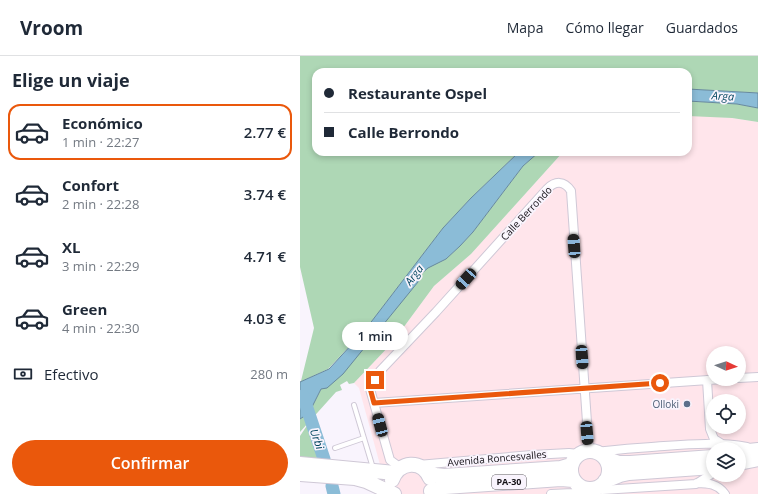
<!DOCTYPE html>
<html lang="es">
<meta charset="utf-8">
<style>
:root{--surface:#fff;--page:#f6f6f7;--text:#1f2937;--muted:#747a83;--line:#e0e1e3;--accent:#ea580c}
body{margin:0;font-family:"Open Sans",sans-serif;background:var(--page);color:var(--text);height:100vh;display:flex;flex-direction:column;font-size:15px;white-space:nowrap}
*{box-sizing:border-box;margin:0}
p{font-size:13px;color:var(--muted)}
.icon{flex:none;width:22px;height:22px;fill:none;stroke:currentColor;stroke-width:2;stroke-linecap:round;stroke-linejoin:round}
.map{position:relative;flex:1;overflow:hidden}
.details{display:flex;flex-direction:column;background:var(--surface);width:300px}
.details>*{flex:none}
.guide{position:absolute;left:12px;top:12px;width:380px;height:88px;border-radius:12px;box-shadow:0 2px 6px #0003;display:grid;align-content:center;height:88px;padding:0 12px;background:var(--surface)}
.needle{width:26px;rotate:93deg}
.tools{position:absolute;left:406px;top:290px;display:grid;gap:8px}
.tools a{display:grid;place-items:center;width:40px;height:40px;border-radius:50%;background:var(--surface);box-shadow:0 2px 6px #0003;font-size:20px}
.end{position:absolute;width:18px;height:18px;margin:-9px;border:5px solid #ea580c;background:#fff;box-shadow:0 0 0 2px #fff}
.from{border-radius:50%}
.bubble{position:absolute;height:28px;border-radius:14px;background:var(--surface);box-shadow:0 2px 6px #0003;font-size:13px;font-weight:600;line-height:28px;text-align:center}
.car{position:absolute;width:12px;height:24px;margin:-12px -6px;border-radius:5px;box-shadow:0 0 3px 1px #0007;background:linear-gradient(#222 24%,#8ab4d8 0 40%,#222 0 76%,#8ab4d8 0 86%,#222 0)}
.guide b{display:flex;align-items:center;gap:14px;height:38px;font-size:15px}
.guide b+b{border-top:1px solid var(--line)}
.guide i{width:10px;height:10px;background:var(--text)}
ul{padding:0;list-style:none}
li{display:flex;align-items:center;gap:12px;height:56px;margin:0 8px 6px;padding:0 4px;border:2px solid transparent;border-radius:12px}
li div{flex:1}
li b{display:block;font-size:15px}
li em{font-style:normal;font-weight:600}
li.active{border-color:var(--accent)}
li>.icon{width:36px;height:36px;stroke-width:1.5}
h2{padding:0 12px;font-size:18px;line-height:48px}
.pay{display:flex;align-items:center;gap:10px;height:44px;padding:0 12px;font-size:15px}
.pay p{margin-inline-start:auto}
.cta{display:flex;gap:8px;margin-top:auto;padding:8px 12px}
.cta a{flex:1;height:46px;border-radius:24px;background:var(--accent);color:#fff;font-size:16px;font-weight:600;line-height:46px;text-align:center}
header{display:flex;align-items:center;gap:24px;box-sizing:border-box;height:56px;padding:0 20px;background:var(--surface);border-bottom:1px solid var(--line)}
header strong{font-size:19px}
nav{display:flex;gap:22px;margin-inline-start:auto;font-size:14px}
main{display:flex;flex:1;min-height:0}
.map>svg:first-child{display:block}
.industrial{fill:#ffe5eb;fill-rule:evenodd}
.green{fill:#aed7b5}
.water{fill:#8bbcd7;stroke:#67899d}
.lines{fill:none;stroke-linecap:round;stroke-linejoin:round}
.river{stroke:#8bbcd7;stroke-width:13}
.service-casing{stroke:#cfc8d6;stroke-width:6}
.minor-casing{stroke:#cfc8d6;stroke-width:10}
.trunk-casing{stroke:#cfc8d6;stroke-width:16}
.service{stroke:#fff;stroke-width:4}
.minor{stroke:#fff;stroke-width:8}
.trunk{stroke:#fff;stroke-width:14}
.route{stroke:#ea580c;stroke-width:5}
.service-dot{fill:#5c6f8a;stroke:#f9f4fd;stroke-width:1.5}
.labels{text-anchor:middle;stroke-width:3.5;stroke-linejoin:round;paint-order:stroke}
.shield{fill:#f9f4fd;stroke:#59555b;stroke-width:1}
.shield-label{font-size:9px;font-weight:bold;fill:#141116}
.street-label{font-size:10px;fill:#141116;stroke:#f9f4fd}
.service-label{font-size:10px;fill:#4e5e75;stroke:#f9f4fd;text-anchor:end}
.water-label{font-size:11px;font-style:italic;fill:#00455f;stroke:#f9f4fd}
</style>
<header>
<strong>Vroom</strong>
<nav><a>Mapa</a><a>Cómo llegar</a><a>Guardados</a></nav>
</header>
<main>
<section class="details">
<h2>Elige un viaje</h2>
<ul>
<li class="active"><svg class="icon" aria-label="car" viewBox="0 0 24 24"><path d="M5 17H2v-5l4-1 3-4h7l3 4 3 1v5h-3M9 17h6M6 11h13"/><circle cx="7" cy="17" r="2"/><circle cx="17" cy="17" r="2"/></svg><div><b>Económico</b><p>1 min · 22:27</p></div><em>2.77 €</em></li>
<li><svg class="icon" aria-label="car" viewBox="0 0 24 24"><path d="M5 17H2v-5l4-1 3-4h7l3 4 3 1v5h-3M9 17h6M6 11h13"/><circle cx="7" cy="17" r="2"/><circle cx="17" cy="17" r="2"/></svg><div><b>Confort</b><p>2 min · 22:28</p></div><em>3.74 €</em></li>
<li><svg class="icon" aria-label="car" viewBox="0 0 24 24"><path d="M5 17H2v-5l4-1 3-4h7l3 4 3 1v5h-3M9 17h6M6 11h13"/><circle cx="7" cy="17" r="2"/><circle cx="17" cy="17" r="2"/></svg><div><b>XL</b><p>3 min · 22:29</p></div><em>4.71 €</em></li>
<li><svg class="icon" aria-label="car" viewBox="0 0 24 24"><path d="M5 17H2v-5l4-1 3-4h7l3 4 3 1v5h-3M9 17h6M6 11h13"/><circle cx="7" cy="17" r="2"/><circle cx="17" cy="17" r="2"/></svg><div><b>Green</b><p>4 min · 22:30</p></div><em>4.03 €</em></li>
</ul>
<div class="pay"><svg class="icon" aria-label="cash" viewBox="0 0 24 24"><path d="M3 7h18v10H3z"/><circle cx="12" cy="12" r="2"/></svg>Efectivo<p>280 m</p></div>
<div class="cta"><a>Confirmar</a></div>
</section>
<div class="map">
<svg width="458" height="438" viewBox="0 0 458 438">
<rect width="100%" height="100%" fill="#f9f4fd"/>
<path class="industrial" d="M392 59 432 62 458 66V438H88L59 332 54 327 92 287 134 230 171 198 263 96H388V60ZM413 297H439V323H413ZM413 345H439V371H413ZM413 393H439V419H413Z"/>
<path class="green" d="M0 0H458V37L388 33V16H16V96H219L171 142 143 172 65 274 28 313 0 326 1 325 14 272 0 211Z
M388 45 437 48 458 52V66L432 62 388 60Z
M239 96H263L171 198 134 230 92 287 54 327 49 328 47 325 40 329 42 334 36 336 0 376V363L9 357 21 333 118 226 121 218 128 211 146 203 160 190 173 176 223 110Z
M10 365 23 404 0 402V380Z"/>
<path class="water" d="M388 33 458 37V52L437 48 388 45Z
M219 96H239L223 110 173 176 160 190 146 203 128 212 121 218 118 226 43 318 27 332 21 333 9 357 0 363V326L29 313 65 274 143 172 171 142Z"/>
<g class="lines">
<path class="river" d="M3 340 24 403
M32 430 34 438"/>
<g class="service-casing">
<path id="service" d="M54 349 73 412
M35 392 64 382"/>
</g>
<g class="minor-casing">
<path id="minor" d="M439 322 458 321
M407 324 410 373 414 383 422 388
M74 347 423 323
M297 396C319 393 342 392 364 390 392 388 420 386 447 391
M118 409 232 399 269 397 279 398
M101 412 90 404 70 333 80 315 136 256 247 133C255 125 264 124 271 135L289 395
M397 427C408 427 418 428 425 438
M299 431 302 434 396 428 413 417
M292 433V438
M251 438 273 437 286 433"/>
</g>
<g class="trunk-casing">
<path id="trunk" d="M271 414a19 19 0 1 1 38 0a19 19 0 1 1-38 0Z
M439 396 458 394
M305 402 319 407H330L413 401
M439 407 458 403
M0 408 95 417
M126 415 135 419 144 420 261 412 271 409
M0 418 55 422 66 425 94 438
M92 424C99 405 122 403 130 422
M305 425 320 419 329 417 413 411
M131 435 145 431 261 423 273 424"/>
</g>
<use href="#service" class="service"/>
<use href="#minor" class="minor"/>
<use href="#trunk" class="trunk"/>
</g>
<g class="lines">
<path class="route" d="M75 324 70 332 74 347 360 327"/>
</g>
<circle class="service-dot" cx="387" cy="348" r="4"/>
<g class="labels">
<rect class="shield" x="192" y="419" width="34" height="14" rx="3"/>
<g class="shield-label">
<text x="209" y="429">PA-30</text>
</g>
<g class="street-label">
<text transform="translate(226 157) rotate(-47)" y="4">Calle Berrondo</text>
<text transform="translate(197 402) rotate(-5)" y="4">Avenida Roncesvalles</text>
</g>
<g class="service-label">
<text x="379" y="352">Olloki</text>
</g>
<g class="water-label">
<text transform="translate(423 40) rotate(4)" y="4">Arga</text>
<text transform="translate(114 219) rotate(-53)" y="4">Arga</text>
<text transform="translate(17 383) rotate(71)" y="4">Urbi</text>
</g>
</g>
</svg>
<div class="tools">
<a><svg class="needle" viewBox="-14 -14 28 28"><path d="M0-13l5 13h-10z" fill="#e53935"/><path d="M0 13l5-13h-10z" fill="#747a83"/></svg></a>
<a><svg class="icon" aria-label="locate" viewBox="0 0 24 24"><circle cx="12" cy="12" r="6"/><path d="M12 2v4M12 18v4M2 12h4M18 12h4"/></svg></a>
<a><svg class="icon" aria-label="layers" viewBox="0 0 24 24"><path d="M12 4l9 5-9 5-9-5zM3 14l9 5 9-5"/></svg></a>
</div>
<i class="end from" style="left:360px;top:327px"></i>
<i class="end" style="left:75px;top:324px"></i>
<div class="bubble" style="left:42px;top:266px;width:66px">1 min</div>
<i class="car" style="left:274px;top:190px;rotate:356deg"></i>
<i class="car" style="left:166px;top:223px;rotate:222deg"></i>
<i class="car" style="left:282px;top:301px;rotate:176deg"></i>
<i class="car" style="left:80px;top:369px;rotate:345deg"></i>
<i class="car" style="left:287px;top:377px;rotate:175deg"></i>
<div class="guide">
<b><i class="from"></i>Restaurante Ospel</b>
<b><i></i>Calle Berrondo</b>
</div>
</div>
</main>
